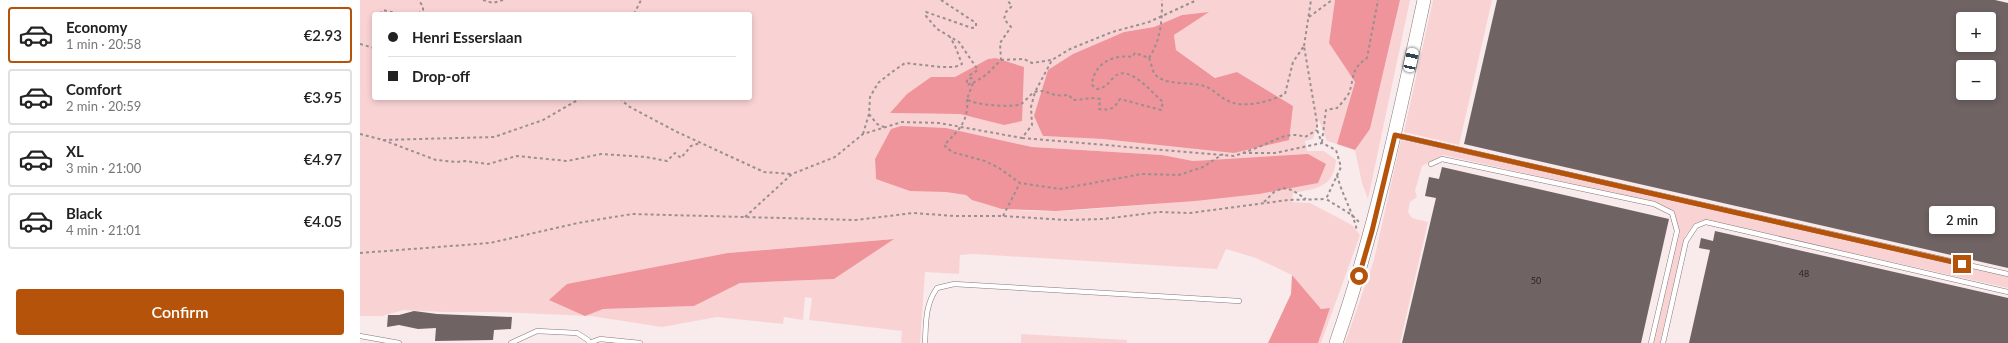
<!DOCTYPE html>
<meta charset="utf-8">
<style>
:root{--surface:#fff;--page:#f6f6f6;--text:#222;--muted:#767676;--line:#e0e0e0;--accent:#b45309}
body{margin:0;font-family:Lato,sans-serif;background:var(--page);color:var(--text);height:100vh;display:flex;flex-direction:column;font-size:15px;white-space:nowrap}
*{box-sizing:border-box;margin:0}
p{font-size:13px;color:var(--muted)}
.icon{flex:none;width:22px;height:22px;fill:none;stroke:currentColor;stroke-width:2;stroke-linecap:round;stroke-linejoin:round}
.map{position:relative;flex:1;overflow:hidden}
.details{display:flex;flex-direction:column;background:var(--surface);width:360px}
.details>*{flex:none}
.guide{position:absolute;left:12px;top:12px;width:380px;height:88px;border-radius:4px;box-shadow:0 2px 6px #0003;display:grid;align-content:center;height:88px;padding:0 16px;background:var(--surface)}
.buttons{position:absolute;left:1596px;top:12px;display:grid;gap:8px}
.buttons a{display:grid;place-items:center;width:40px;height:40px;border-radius:4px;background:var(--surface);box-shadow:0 2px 6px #0003;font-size:20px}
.end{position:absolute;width:18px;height:18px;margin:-9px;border:5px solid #b45309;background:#fff;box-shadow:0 0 0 2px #fff}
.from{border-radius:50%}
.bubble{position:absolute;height:28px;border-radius:4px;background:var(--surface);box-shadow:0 2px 6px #0003;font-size:13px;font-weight:600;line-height:28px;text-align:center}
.car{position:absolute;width:12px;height:24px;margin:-12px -6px;border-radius:5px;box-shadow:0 0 3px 1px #0007;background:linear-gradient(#fff 24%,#345 0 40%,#fff 0 76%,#345 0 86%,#fff 0)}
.guide b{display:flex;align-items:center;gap:14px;height:38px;font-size:15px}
.guide b+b{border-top:1px solid var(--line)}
.guide i{width:10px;height:10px;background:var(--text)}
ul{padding:7px 0 0;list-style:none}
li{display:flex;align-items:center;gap:12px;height:56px;margin:0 8px 6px;padding:0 8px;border:2px solid var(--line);border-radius:4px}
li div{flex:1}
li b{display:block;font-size:15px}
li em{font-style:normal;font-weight:600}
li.on{border-color:var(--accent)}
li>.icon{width:36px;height:36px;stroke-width:1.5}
.primary-button{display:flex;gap:8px;margin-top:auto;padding:8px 16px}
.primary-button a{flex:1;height:46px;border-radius:4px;background:var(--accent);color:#fff;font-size:16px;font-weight:600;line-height:46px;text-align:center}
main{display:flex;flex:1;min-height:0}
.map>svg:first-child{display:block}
.green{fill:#f9d3d4;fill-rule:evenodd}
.forest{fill:#ee949a}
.building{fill:#6f6363;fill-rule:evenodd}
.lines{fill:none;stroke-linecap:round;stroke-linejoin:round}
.lane-casing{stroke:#857879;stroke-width:5.5}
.secondary-casing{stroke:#857879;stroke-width:14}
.path{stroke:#9a8f90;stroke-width:2;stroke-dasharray:3 3;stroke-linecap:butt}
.lane{stroke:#fff;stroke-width:4.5}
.secondary{stroke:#fff;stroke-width:13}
.route{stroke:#b45309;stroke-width:5}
.labels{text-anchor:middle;stroke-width:3.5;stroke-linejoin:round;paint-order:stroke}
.number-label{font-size:9px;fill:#2b2425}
</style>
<main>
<section class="details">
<ul>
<li class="on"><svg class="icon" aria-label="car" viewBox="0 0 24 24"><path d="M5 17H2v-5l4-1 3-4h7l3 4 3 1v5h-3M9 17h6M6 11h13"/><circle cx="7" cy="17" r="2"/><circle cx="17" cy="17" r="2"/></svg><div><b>Economy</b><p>1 min · 20:58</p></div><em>€2.93</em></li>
<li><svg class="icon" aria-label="car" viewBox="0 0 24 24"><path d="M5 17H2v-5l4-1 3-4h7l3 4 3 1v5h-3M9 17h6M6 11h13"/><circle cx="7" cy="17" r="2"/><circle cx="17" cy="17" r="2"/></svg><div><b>Comfort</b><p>2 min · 20:59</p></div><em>€3.95</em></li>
<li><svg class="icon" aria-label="car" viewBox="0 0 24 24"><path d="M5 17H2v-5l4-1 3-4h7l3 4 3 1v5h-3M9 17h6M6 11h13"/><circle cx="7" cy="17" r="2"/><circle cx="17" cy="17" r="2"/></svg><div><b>XL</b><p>3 min · 21:00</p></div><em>€4.97</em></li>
<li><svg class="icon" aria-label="car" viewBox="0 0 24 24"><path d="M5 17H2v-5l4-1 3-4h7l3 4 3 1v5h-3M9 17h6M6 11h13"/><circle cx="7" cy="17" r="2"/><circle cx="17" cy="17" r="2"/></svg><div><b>Black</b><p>4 min · 21:01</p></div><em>€4.05</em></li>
</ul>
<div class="primary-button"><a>Confirm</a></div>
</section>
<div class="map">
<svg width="1648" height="343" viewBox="0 0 1648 343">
<rect width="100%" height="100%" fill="#f9eaeb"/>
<path class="green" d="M0 0H975L969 43 995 82 977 144 967 141 959 120 953 139 945 141 947 151H964L976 160C974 188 955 189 933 193L932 202 950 203 992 225 1000 235 961 343H958L970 308 961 309 932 275 896 258 866 249 857 269 614 254 600 255 599 274 565 272 560 343H541L542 331 449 320 452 298 445 297 443 320 424 317 423 324 357 317 302 327 231 316 136 312H84L43 310 22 316H0ZM848 12 814 35 816 50 856 78 877 72 933 106 743 139 682 136 713 54 764 32 794 27 822 15ZM14 14H390V98H14ZM636 58 664 67 644 125 600 114 530 113 571 77H595L628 59ZM586 128 672 147 802 155 833 161 876 159 957 183C891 195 826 202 758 207 719 210 639 219 606 195L516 179 515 159 531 129ZM533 239 474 279 380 283 334 306 243 309 368 253Z
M1040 0H1050L1008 199 1002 183 995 150 1010 129Z
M1073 0H1132L1099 145 1044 132Z
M1041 140 1090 150 1648 276V288L1345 220 1335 223 1325 236 1300 343H1294L1318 233C1315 214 1312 211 1295 202L1083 155 1062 166 1055 191 1057 197 1050 202 1048 212 1052 218 1068 222 1040 343H985L1014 260Z
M661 334 767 340V343H661Z"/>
<path class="forest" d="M975 0H1040L1010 129 995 150 977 144 995 82 969 43Z
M849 12 814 35 816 50 855 78 877 72 933 106 929 140 874 153 743 139 683 136 674 116 688 70 713 54 764 32 794 27 822 15Z
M636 58 664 67 662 121 644 125 600 114 530 113 547 94 571 77H595L628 59Z
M541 126 586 128 672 147 802 155 833 161 948 154 966 164 958 183 899 194 835 201 696 211 642 209 612 200 606 195 586 192 550 191 516 179 515 159 531 129Z
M534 239 474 279 380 283 334 306 243 309 225 316 189 300 207 284 368 253Z
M932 275 961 309 970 308 958 343H908L931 294Z"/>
<path class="building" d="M1137 0H1635L1648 3V268L1104 144ZM1603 19H1629V45H1603ZM1603 67H1629V93H1603Z
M1082 167 1309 219 1281 343H1042L1076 198 1065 196 1069 177 1079 179Z
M1355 231 1648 298V343H1329L1350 250 1339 248 1341 238 1353 241Z
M54 311 77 314 152 317 151 329 134 330 133 340 75 341 76 328 58 329 39 325 27 327 28 315H39Z"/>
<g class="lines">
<g class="lane-casing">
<path id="lane" d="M1035 135 1648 274
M1071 164 1082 159 1294 204 1312 213 1317 231 1291 343
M0 336 39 343
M151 343 177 331 217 333 228 340 229 343 240 339 280 343
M565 343C566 323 565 305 577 288L594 284 879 301
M1303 343 1326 241 1336 226 1346 222 1648 292"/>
</g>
<g class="secondary-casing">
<path id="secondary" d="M976 343C1015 231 1039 116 1064 0"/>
</g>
<path class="path" d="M123 0 133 3 143 0
M581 0 616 23V27L612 28 566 12V16L577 29 599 42 618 70 610 75 612 78 607 79V85L613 83 607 99C612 105 653 108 661 104 666 101 670 94 675 92 684 89 689 94 696 95 700 96 705 95 709 95L713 100 735 98 740 99 739 109C750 111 755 108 760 99L801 110 803 102C792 93 769 63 754 77 749 82 746 88 737 89L732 85C733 64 753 54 772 57L775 53 789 58C791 62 792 69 794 73 804 87 831 81 844 86 854 89 861 99 871 102 886 108 911 101 925 94L933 62 944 46 957 123V130L962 143
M20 14 23 10 40 14
M58 14 63 10V6L58 0
M274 14 281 0
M949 17 972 0
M0 44 14 48
M944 46 951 0
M789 58C801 39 802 22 802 0
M641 60 664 59 672 63 691 60
M613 83 626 75 641 60 640 43 651 27 644 19 646 12 652 6 647 0
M260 98 268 106 317 132 404 172 432 174
M607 99C609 121 599 130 584 145L592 152 625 161 639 168 660 183 700 189 782 174 819 175 843 167 863 154
M509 114 517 124 524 127
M0 134 23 140 134 137 183 120 221 98
M503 134 509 114 510 97 518 83 532 72 545 63 581 67H595L602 64 595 46 590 37
M662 138 874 156C883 153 892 150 901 146 916 140 928 131 945 137L957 130
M23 140 76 160 97 162 105 161 128 164 157 156 207 161 241 154 286 157 307 161 315 153 321 158 331 146 340 143
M962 142 966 110 977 108C981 104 986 98 989 93 995 76 990 70 1007 58L1018 0
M883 153H915L962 143 976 150 981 167 966 199 992 215 1000 223
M977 175C982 195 993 212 997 231
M904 202 914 192 923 188 932 190 946 199
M643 216 660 183
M385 217 432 174 475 157 503 134 542 122 579 123 662 138 672 125 671 107 675 92 692 60 710 49 752 32 789 22 837 0
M0 253 130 243 218 223 272 214 496 220 553 213 595 216H643L706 220 743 219 799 212 830 213 928 200 966 199"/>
<use href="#lane" class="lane"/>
<use href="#secondary" class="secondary"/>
</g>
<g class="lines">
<path class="route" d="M999 276 1012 231 1035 135 1602 264"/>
</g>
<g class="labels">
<g class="number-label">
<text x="1444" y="277">48</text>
<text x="1176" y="284">50</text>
</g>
</g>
</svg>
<div class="buttons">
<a>+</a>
<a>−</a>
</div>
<i class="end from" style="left:999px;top:276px"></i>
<i class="end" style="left:1602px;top:264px"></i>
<div class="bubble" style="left:1569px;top:206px;width:66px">2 min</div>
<i class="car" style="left:1051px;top:60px;rotate:12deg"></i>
<div class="guide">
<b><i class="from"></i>Henri Esserslaan</b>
<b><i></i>Drop-off</b>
</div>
</div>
</main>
